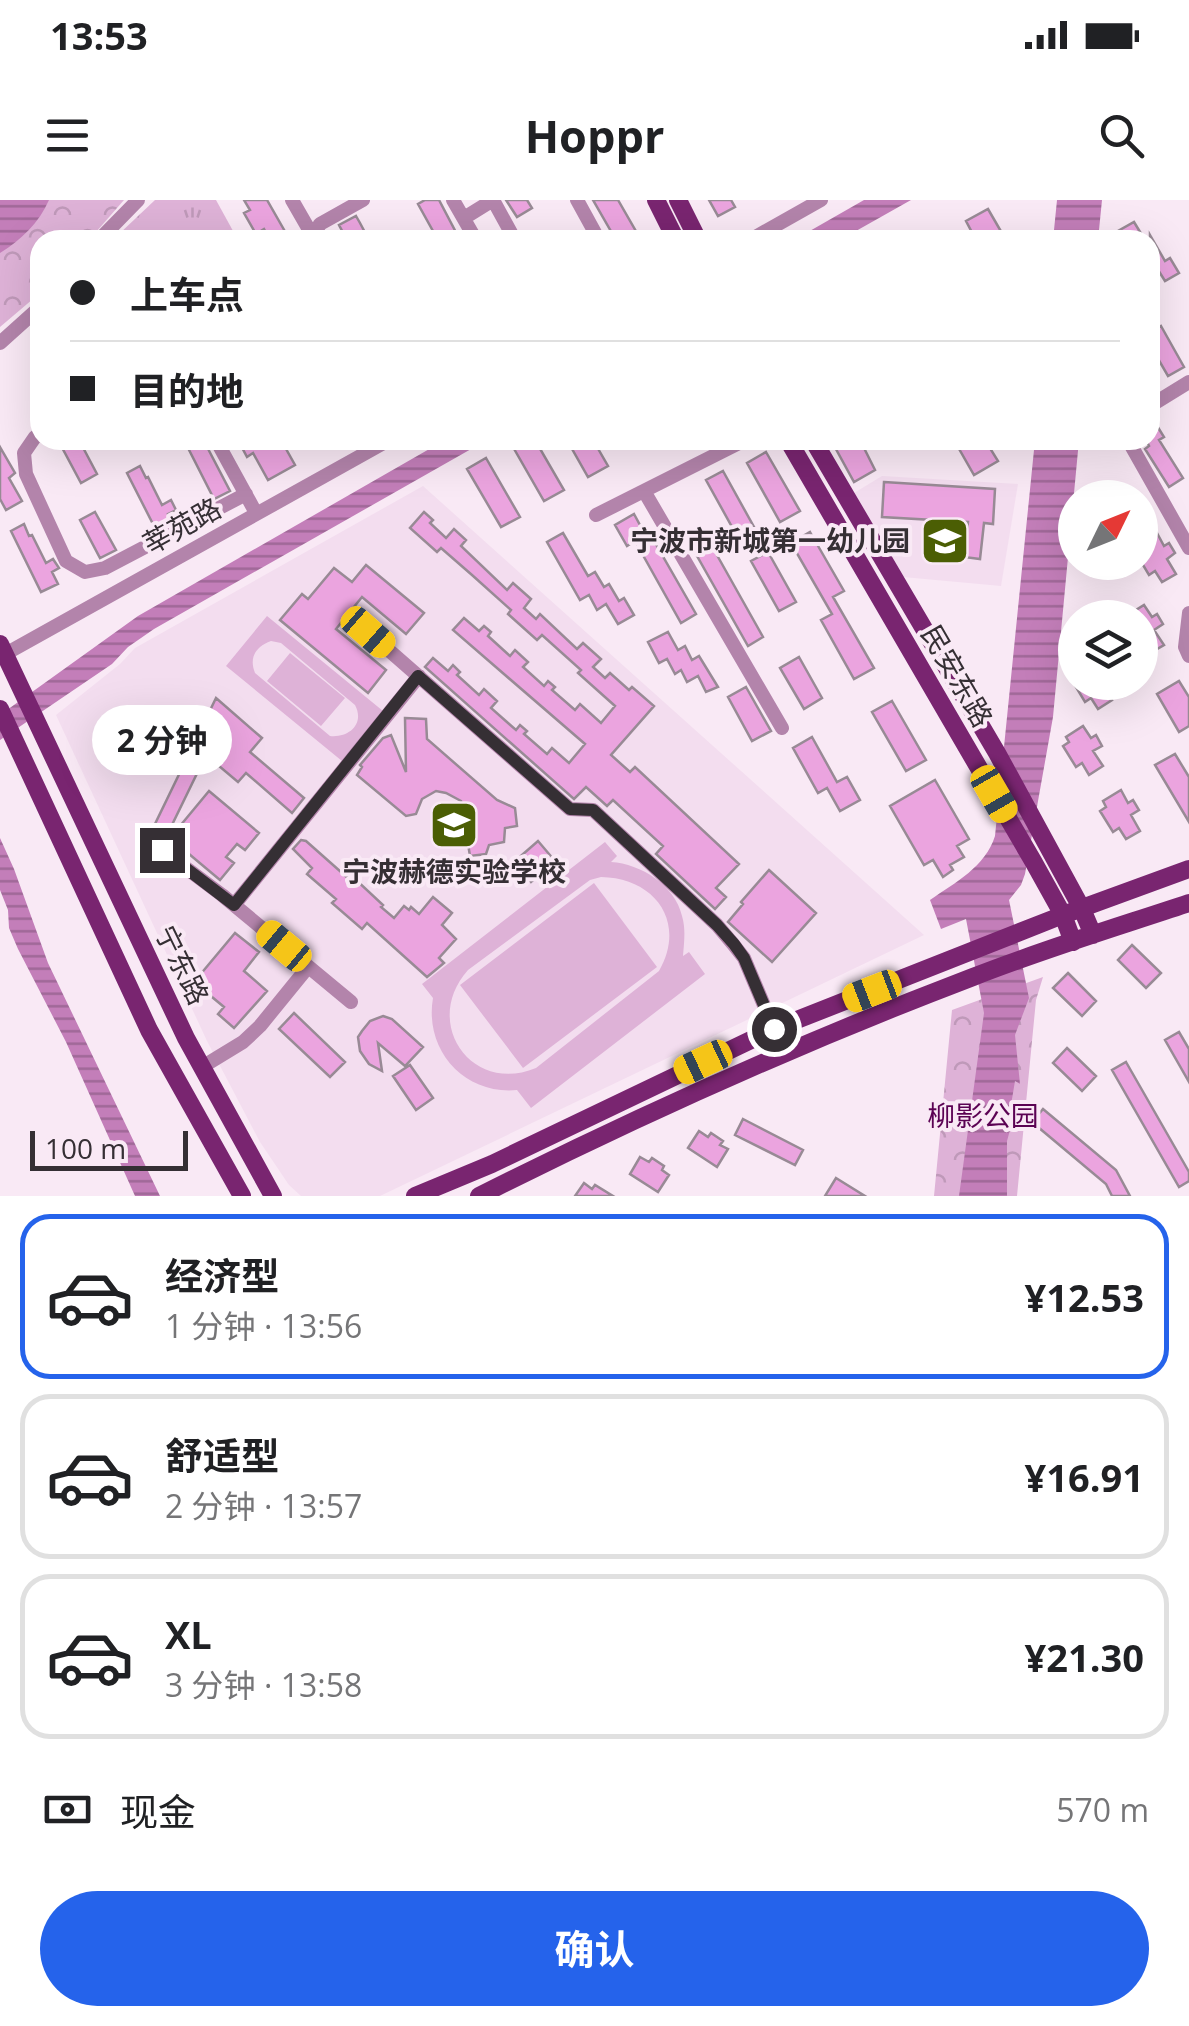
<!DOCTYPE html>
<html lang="zh">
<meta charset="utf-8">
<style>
:root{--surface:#fff;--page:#f2f2f2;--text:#202124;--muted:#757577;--line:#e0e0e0;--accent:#2563eb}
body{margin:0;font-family:"Open Sans","Noto Sans SC",sans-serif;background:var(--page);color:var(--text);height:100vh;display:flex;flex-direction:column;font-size:38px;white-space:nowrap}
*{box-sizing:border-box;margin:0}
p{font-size:32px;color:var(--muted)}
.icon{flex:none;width:55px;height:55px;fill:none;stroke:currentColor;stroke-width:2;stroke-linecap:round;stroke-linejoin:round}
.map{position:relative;height:996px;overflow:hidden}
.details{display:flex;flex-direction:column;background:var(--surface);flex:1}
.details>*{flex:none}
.hud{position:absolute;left:30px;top:30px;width:1130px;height:220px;border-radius:30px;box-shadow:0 10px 40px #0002;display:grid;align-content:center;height:220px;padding:0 40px;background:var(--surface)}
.needle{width:65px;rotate:47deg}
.tools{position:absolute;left:1058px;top:280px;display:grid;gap:20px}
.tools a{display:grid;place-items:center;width:100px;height:100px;border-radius:50%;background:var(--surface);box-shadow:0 10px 40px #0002;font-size:50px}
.scale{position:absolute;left:30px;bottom:25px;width:158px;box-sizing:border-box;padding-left:10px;border:5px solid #352f34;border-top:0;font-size:28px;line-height:35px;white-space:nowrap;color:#352f34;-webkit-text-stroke:8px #f9e9f5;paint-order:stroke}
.end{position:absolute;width:45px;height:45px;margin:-22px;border:12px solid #352f34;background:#fff;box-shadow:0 0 0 5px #fff}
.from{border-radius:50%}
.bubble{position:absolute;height:70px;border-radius:35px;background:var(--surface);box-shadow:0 10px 40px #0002;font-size:32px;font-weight:700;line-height:70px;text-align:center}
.car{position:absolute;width:30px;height:60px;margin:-30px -15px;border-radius:12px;box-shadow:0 0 8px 2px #0007;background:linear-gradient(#f5c518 24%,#345 0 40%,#f5c518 0 76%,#345 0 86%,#f5c518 0)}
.hud b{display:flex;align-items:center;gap:35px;height:95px;font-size:38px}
.hud b+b{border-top:2px solid var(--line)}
.hud i{width:25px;height:25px;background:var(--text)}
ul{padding:18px 0 0;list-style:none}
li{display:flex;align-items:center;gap:30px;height:165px;margin:0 20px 15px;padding:0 20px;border:5px solid var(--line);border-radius:30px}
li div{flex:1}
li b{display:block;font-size:38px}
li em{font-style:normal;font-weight:700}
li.current{border-color:var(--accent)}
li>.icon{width:90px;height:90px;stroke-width:1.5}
.pay{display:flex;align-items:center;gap:25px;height:110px;padding:0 40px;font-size:38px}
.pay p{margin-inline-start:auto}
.action{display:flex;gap:20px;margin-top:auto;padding:20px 40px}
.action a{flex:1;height:115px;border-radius:60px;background:var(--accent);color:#fff;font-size:40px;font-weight:700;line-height:115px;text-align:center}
.status{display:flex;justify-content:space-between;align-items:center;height:70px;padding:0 50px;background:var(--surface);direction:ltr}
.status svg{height:28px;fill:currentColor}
header{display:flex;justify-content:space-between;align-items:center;height:130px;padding:0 40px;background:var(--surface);font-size:45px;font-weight:700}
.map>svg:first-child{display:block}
.built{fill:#f3ddef}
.grass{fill:url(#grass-tufts)}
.park{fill:url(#park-crowns)}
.garden{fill:#deb2d7;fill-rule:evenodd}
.water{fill:url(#water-rules)}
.building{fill:#eba4df;stroke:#988a95;stroke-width:2.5}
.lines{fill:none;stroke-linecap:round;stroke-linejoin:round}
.minor{stroke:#b384ab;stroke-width:14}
.major{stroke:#792570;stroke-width:18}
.route{stroke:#352f34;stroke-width:12}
.labels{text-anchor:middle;stroke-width:8;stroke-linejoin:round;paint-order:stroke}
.street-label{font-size:28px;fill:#352f34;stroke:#f9e9f5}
.poi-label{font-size:28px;font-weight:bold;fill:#352f34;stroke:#f9e9f5;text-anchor:end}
.park-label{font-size:28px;fill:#5b0253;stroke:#f9e9f5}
</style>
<div class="status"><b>13:53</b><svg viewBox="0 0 49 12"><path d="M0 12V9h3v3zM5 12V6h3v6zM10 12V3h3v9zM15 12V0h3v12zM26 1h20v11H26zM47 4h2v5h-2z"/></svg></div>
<header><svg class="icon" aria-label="menu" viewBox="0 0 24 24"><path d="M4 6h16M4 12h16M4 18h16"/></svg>Hoppr<svg class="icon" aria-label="search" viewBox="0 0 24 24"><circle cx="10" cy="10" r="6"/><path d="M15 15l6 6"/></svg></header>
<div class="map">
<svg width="1189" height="996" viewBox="0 0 1189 996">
<defs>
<pattern id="grass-tufts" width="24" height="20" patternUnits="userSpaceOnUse" patternTransform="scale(2.5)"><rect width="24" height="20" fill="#deb2d7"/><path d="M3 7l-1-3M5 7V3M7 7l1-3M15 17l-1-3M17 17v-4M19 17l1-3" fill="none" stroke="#bf99b9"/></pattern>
<pattern id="park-crowns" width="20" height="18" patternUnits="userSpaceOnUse" patternTransform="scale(2.5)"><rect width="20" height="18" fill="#deb2d7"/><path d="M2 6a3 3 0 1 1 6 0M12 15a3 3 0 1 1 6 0" fill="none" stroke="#bf99b9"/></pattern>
<pattern id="water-rules" width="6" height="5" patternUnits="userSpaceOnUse" patternTransform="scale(2.5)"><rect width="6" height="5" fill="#c37eb9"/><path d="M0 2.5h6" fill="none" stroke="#9f6897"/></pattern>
</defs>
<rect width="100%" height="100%" fill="#f9e9f5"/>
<path class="built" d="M882 276 1018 284 1001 386 903 377 854 293Z
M423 286 924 735 380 996H301L289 985 260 942 207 841 56 515 120 464 135 448Z"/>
<path class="grass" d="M155 0H216L238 40H123L118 35Z"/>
<path class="park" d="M0 0H124L89 40H40V93L0 127Z
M1043 777 1036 800 1017 996H934L952 810Z"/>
<path class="garden" d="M267 416 383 511 342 561 226 466ZM271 441 281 443 355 505C365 524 349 538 330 536L255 473C249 458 255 447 271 441Z
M290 453 345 498 321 526 267 481Z
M605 642 617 656 611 662C641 664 675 685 682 716 686 729 684 743 683 756L689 752 705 774 531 908 517 890C464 895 424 850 433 798L422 784ZM601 677C655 678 687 722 659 771L536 868C472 895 421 823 468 770L590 680Z
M594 683 657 767 523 868 460 785Z"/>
<path class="water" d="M0 0H49C39 23 21 40 0 53Z
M864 0H911L840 40H794Z
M1057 0H1102L1098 40H1053Z
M445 240H487L154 429 128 447 112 464 0 540V515L138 416Z
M1035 240H1079L1053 517 1025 674 1021 685 1009 700 1029 798 1015 835 1020 884 1015 881 1010 911 1015 912 1007 941V996H959L984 813 966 719 941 729 930 700C956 682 985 667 995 636Z
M0 638 14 669 48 763 160 996H135L66 842 18 749 9 728 8 710 0 690Z"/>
<path class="building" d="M244 0H267L287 35 278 40H270L264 29 256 34 244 13 250 10Z
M425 0H439L460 40H438L418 4Z
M506 0H527L532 8 517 17Z
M593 0H618L641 40H616Z
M709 0H731L735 7 718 16Z
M988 9 1006 40H976L966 21Z
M356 16 360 23 369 40H347L339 25Z
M1134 22 1145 40H1123L1118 31Z
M1150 35 1165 61 1170 58 1179 73 1165 81 1155 65 1150 68Z
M1161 126 1184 167 1168 176 1150 145V132Z
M1151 216 1164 237 1159 240 1183 278 1169 287 1145 249 1149 246 1146 240H1150Z
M58 240H79L97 274 81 283Z
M184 240H200L202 245 205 243 230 291 214 299Z
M238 240H281L295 265 268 280 253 253 247 257Z
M509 240H535L564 290 544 301Z
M567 240H593L608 266 588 277Z
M831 240H860L875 270 854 282Z
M954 240H985L998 261 974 275Z
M0 247 15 273 9 278 22 301 6 310 0 299Z
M766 252 800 311 780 322 747 263Z
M486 258 520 317 501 327 467 269Z
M140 266 146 278 148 277 162 305 171 300 176 310 168 314 171 321 156 330 127 273Z
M723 271 759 336 742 345 706 280Z
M884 282 995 289 993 324 984 323 980 359 964 357 968 322 882 317Z
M95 312 116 350 100 358 80 320Z
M424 312 433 320 430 323 446 338 454 329 466 340 461 346 507 390 513 383 531 399 524 408 536 419 540 414 577 449 583 443 601 459 593 467 605 478 610 473 629 490 632 487 654 506 611 555 630 572 635 567 739 664 716 688 726 697 715 709 656 654 663 646 613 600 607 606 586 587 574 599 425 467 433 458 448 471 453 465 460 472 457 475 479 495 484 489 497 501 491 508 516 530 520 525 527 531 524 534 547 554 552 548 569 563 585 544 453 430 464 418 479 431 484 426 491 432 488 436 510 456 515 450 528 462 523 467 544 486 548 481 555 487 552 490 575 510 580 504 601 523 615 506 578 473 581 470 542 435 537 440 508 414 511 410 472 375 441 348 437 352 410 328Z
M634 314 646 336 650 334 696 414 681 423 635 341 627 346 615 325Z
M24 324 29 336 32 335 46 363 53 359 59 368 52 372 58 384 41 392 11 331Z
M704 332 763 437 748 446 688 340Z
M810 332 844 391 833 397 874 468 854 479 821 420 832 414 791 343Z
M563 333 588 376 595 372 604 387 609 384 619 401 624 398 634 415 618 424 606 404 597 410 589 395 580 400 547 342Z
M1157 333 1164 346 1169 343 1175 353 1167 359 1176 374 1162 382 1155 371 1149 375 1140 360V344Z
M768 352 796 402 779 411 751 361Z
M366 365 424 413 406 434 362 397 336 429 386 470 368 493 280 420 302 394 308 399 334 368 352 382Z
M1144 405 1152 417 1157 414 1163 424 1154 430 1164 445 1150 453 1143 442 1140 444V418H1123Z
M668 432 678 450 685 446 692 460 699 456 718 487 706 492 698 476 687 482 681 470 675 474 667 459 659 463 648 442Z
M799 457 822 498 804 509 780 468Z
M1179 481 1189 497V526L1179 532 1157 494Z
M1073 482H1101L1112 500 1098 509 1091 498 1085 502Z
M746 487 771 531 752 541 728 497Z
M216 498 262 538 250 552 304 598 292 613 246 573 238 582 206 555 169 631 155 624Z
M892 501 926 560 906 571 872 512Z
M405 518 426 519 427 539 497 600 515 608 517 626 505 628 504 642 489 645 486 654 470 656 461 601 446 593 436 591 422 599 416 614 406 616 357 575 362 567 360 565 383 538 391 535 406 572Z
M1083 526 1091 538 1096 535 1102 546 1093 551 1103 566 1089 575 1082 563 1076 567 1063 546 1069 542 1066 537Z
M812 537 837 582 847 577 860 600 840 611 827 588 818 593 793 548Z
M1175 554 1189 577V622L1155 565Z
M935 580 969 639 957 646 964 657 950 665 953 670 943 677 933 660 924 665 890 606Z
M1121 590 1128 603 1133 600 1139 610 1131 615 1140 631 1126 639 1119 628 1113 632 1100 611 1106 607 1103 601Z
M209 591 259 633 245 650 237 644 226 657 234 663 220 680 170 638Z
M301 640 306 641 350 680 353 677 383 705 381 707 394 718 404 706 409 710 411 707 419 714 433 697 452 713 442 725 456 739 439 758 444 763 427 777 367 723 362 729 332 703 336 699 307 674 312 668 293 649Z
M538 641 555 661 531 682 514 662Z
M769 670 816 713 772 762 728 722 743 704 741 702Z
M235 733 259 752 244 771 267 791 234 828 218 814 224 807 194 782Z
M1132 745 1161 773 1146 788 1118 760Z
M1068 773 1096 801 1082 816 1053 788Z
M294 813 345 862 330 877 279 829Z
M383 816 392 819 423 847 405 866 378 843 382 871 369 864 360 851 358 837 362 831 370 821Z
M1179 832 1189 849V882L1165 840Z
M1067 848 1096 876 1082 891 1053 863Z
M1126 862 1189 972V981L1179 987 1112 870Z
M410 865 433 898 416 910 393 876Z
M1043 909 1116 970 1130 996H1112L1106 984 1032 922Z
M743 919 803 950 795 965 735 935Z
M699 931 708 937 711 933 723 941 720 945 728 949 717 967 688 948Z
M640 957 649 962 652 958 664 966 662 970 669 975 658 992 630 974Z
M836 978 865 996H825Z
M584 983 592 989 595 985 613 996H575Z"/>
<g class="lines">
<path class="minor" d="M292 0 315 40
M453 0 476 40
M493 0 515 40
M577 0 599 40
M464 18 493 0
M99 40 138 0
M321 40 316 31 320 24 363 0
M750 40 821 0
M0 143 40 107
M1150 206 1189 182
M40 234 35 237 24 253 26 274 66 361 85 372 105 368 246 294
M216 240 256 313
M1128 240 1189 348
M644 291 782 528
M596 315 745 240
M1189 413 1185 447 1189 456
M368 432 570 609 593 610 717 725 733 744 744 758 774 829
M0 457 389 240
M162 650 222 695 351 802
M234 705 419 476
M202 867 243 842 260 826 308 767"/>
<path class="major" d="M656 0 676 40
M678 0 698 40
M788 240 1033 661 1063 715 1073 742
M813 240 997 553 1082 709 1093 735
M0 444 186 838 273 996
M0 509 149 830 242 996
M415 996 492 964 774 829 1063 715 1189 669
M479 996C640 915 805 841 973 777 1044 749 1117 727 1189 703"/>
</g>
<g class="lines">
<path class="route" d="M162 650 234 705 418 476 570 609 593 610 717 725 734 744 744 758 774 829"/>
</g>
<defs>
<g id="school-square" transform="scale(2.5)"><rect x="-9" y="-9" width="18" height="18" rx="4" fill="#4b5e04" stroke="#f9e9f5"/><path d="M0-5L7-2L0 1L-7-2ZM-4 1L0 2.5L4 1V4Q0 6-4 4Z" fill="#fff"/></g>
</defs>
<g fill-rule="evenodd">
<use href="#school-square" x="945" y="341"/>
<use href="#school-square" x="454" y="625"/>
</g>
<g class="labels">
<g class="street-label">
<text transform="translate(182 326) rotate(-29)" y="10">莘苑路</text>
<text transform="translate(957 476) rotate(60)" y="10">民安东路</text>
<text transform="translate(182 765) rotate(64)" y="10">宁东路</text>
</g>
<g class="poi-label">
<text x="910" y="351">宁波市新城第一幼儿园</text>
<text x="454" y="682" text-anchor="middle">宁波赫德实验学校</text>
</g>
<g class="park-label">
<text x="983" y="926">柳影公园</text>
</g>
</g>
</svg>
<div class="tools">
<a><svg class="needle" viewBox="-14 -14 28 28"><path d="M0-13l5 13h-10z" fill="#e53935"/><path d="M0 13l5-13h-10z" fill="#757577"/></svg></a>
<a><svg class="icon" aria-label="layers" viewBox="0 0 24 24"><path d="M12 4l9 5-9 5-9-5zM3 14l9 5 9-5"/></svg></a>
</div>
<div class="scale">100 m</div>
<i class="end from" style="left:774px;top:829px"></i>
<i class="end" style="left:162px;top:650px"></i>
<div class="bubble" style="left:92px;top:505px;width:140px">2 分钟</div>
<i class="car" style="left:368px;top:432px;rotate:131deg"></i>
<i class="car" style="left:994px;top:594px;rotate:150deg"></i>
<i class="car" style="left:284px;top:746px;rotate:310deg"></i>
<i class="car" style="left:872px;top:791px;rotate:249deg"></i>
<i class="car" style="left:703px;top:862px;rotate:245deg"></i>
<div class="hud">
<b><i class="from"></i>上车点</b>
<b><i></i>目的地</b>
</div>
</div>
<section class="details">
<ul>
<li class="current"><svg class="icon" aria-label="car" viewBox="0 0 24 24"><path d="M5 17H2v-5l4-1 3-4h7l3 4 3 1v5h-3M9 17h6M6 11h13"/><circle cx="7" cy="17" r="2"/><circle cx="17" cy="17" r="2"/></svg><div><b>经济型</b><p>1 分钟 · 13:56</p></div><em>¥12.53</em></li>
<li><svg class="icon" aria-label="car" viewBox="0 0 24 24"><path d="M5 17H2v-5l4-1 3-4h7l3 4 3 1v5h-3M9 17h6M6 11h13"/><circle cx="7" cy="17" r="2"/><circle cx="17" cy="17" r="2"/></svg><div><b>舒适型</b><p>2 分钟 · 13:57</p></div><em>¥16.91</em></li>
<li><svg class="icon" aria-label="car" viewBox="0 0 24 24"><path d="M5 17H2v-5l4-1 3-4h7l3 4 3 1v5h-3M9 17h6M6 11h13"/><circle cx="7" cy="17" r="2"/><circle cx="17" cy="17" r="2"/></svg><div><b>XL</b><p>3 分钟 · 13:58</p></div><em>¥21.30</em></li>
</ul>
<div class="pay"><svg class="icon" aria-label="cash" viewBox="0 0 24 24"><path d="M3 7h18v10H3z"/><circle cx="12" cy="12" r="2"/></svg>现金<p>570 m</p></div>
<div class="action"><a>确认</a></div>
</section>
